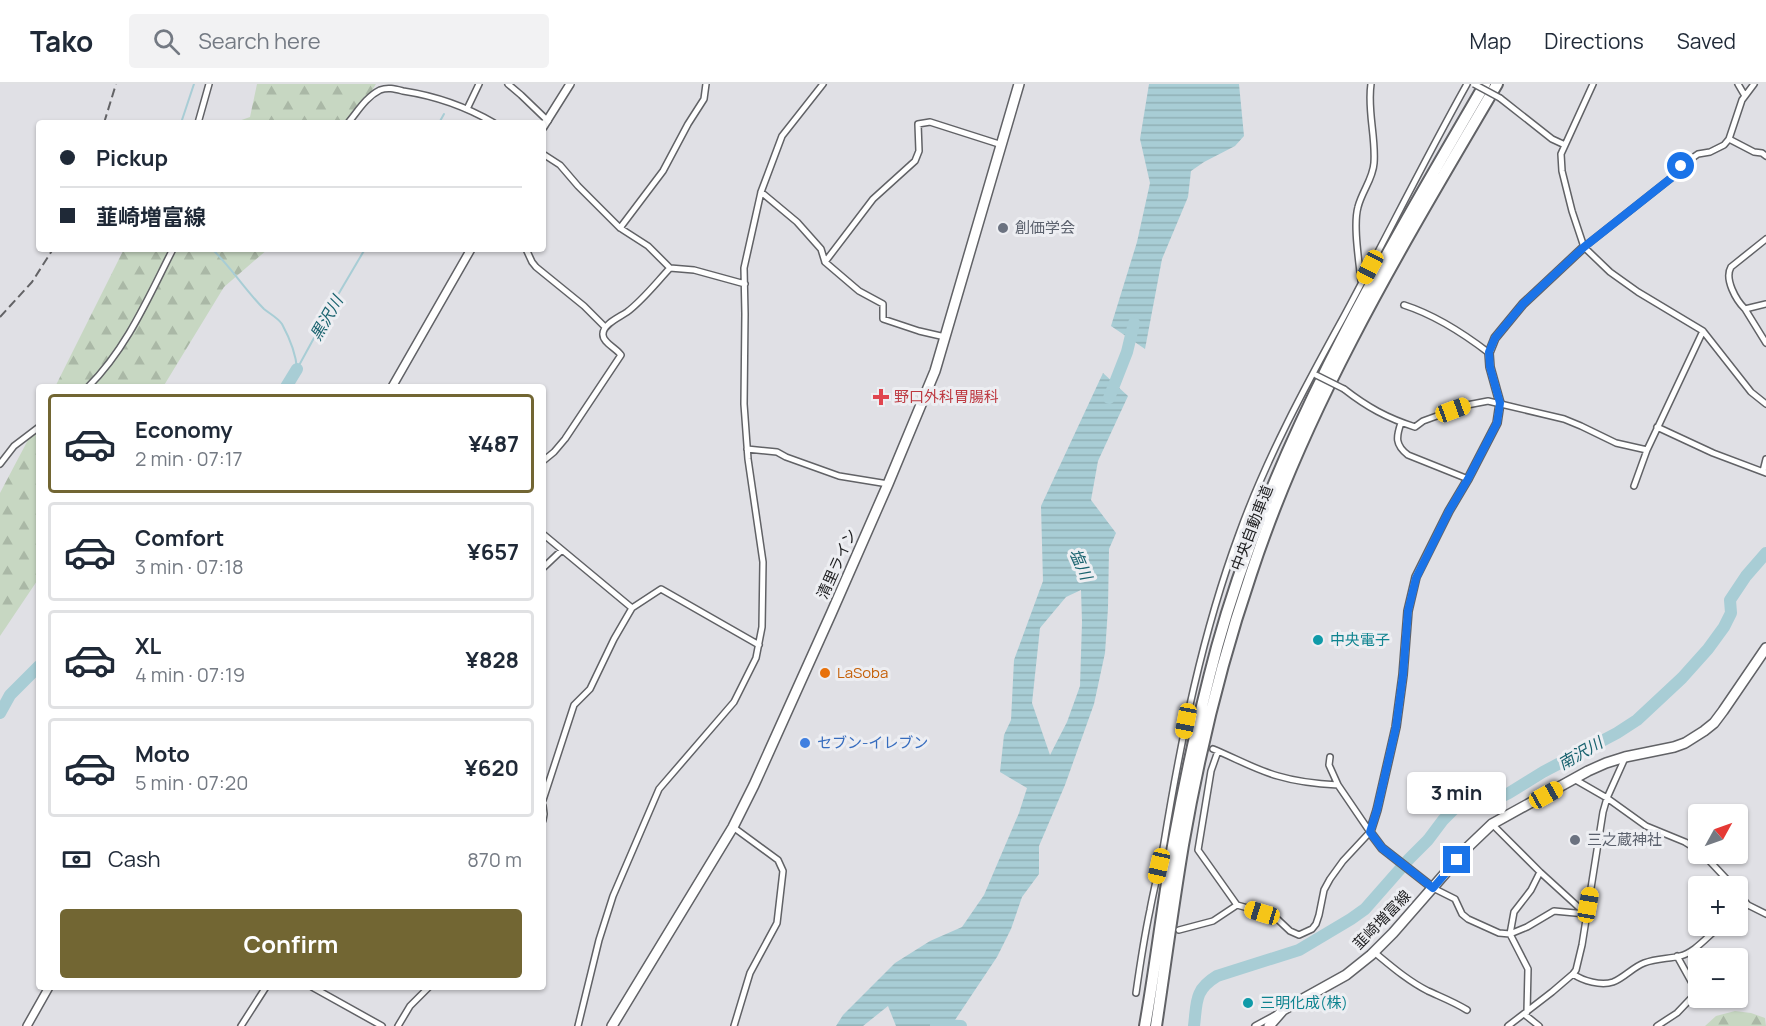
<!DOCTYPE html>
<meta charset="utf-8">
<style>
:root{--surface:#fff;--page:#f2f2f3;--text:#1f2937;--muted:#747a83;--line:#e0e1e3;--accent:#726633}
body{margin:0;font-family:Manrope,"Noto Sans JP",sans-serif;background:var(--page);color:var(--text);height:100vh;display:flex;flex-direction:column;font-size:22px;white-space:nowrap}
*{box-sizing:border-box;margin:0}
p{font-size:20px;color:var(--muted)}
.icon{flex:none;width:33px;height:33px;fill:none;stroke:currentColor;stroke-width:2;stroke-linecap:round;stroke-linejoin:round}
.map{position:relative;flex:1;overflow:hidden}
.sheet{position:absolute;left:36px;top:300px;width:510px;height:606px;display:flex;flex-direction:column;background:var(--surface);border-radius:6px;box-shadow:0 2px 4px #0004}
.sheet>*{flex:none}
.top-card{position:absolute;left:36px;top:36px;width:510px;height:132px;border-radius:6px;box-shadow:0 2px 4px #0004;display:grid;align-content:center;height:132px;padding:0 24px;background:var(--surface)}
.needle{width:39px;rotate:50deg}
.tools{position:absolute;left:1688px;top:720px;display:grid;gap:12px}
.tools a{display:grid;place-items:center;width:60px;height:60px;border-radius:6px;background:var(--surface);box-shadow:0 2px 4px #0004;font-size:30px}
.end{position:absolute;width:27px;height:27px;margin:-14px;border:8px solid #1a73e8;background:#fff;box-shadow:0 0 0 3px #fff}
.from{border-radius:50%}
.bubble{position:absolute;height:42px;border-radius:6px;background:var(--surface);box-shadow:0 2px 4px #0004;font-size:20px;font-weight:700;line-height:42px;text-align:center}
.car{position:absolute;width:18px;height:36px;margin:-18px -9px;border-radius:8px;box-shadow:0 0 4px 2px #0007;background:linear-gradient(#f5c518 24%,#345 0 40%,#f5c518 0 76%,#345 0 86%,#f5c518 0)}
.top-card b{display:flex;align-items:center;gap:21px;height:57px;font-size:22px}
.top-card b+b{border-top:2px solid var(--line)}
.top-card i{width:15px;height:15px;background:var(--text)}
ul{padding:10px 0 0;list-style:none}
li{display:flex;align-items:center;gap:18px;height:99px;margin:0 12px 9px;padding:0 12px;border:3px solid var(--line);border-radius:6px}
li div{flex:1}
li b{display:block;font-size:22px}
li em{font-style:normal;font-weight:700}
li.current{border-color:var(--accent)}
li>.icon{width:54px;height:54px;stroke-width:1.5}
.pay{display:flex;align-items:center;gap:15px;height:66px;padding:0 24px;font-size:22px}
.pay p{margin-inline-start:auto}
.action{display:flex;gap:12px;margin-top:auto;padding:12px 24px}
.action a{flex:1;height:69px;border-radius:6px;background:var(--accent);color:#fff;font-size:24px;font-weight:700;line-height:69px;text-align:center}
header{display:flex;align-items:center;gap:36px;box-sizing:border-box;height:84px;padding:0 30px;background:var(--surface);border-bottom:2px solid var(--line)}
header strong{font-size:28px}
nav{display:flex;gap:33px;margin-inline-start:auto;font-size:21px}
.search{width:420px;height:54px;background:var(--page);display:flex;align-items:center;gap:15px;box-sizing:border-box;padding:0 21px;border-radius:6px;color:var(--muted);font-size:22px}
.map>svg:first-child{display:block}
.forest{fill:url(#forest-firs)}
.water{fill:url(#water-rules);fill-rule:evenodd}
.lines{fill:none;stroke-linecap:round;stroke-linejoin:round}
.stream{stroke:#a8cdd5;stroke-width:2}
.river{stroke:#a8cdd5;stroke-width:12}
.minor-tunnel{stroke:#b9b9bd;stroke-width:5;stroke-dasharray:5 2.5;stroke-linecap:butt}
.minor-casing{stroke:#616266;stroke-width:8}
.tertiary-casing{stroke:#616266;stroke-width:10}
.primary-casing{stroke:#616266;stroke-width:12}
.trunk-casing{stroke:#616266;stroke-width:12}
.motorway-casing{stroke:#616266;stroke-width:14}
.minor{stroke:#fff;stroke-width:5}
.tertiary{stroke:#fff;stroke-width:7}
.primary{stroke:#fff;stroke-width:9}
.trunk{stroke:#fff;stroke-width:9}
.motorway{stroke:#fff;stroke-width:10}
.rail{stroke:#636366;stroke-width:2;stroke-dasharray:9 4.5;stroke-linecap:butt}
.minor-bridge-casing{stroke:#616266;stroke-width:8;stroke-linecap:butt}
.minor-bridge{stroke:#fff;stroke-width:5}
.route{stroke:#1a73e8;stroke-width:8}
.worship-dot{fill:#6b7280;stroke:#edeef2;stroke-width:2}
.health-dot{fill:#e0444e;stroke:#edeef2;stroke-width:2}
.culture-dot{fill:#0f9aa8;stroke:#edeef2;stroke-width:2}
.food-dot{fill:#e8710a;stroke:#edeef2;stroke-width:2}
.shop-dot{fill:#3f7fe0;stroke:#edeef2;stroke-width:2}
.labels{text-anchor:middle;stroke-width:6;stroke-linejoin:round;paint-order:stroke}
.worship-label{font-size:15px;fill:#5b616d;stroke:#edeef2;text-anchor:start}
.health-label{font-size:15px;fill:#be3a42;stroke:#edeef2;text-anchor:start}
.street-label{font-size:15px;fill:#1d1d1f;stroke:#edeef2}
.culture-label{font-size:15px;fill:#0d838f;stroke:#edeef2;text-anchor:start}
.food-label{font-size:15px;fill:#c56008;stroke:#edeef2;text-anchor:start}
.shop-label{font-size:15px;fill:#366cbe;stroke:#edeef2;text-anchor:start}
.water-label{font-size:16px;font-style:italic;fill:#18626e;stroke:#edeef2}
</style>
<header>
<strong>Tako</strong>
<div class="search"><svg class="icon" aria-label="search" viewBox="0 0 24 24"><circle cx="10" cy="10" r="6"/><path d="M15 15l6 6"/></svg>Search here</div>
<nav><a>Map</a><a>Directions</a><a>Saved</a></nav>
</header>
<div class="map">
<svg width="1766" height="942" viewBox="0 0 1766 942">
<defs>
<pattern id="forest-firs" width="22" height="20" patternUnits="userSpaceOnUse" patternTransform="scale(1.5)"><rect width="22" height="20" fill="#c7d7c2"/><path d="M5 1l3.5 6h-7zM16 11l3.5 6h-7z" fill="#aab8a6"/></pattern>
<pattern id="water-rules" width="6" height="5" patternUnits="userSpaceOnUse" patternTransform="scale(1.5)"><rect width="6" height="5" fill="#a8cdd5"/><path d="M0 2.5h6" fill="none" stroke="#90b0b6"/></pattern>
</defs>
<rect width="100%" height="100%" fill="#e0e0e5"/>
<path class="forest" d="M257 0H376L352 39H233L250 33Z
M124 165H268L224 203 163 303H55Z
M39 335V494L0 552V409Z
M1735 927 1751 929 1765 934 1766 942H1705L1716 932Z"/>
<path class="water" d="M1149 0H1239L1244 52 1235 62 1204 78 1191 87 1188 113 1162 175 1145 265 1111 242 1137 158 1150 99 1140 55Z
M1103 289 1128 312 1098 377 1091 416 1116 449 1109 465 1108 524 1105 569 1094 620 1065 701 1039 762V790L1022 813 1011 845 997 873 951 942H896L888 922 863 942H836L843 931 895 879 930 857 962 843 984 811 1019 729 1027 704 1000 688 1004 651 1011 636 1014 576 1043 497 1041 422ZM1081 506 1082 538 1080 602 1067 638 1050 671 1032 619 1040 544 1066 513Z"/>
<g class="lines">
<path class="stream" d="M181 39 194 0
M439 39 444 30
M212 165C231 183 245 206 264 225 270 230 278 234 282 240 289 253 296 270 297 285
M297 285 332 221 365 165"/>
<path class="river" d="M286 303 297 285
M1109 314 1127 268 1134 239
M0 629 10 611 39 582
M936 941 961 942
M1194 942C1197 918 1194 906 1217 892L1299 866 1351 835 1365 825 1409 775 1428 756 1443 736 1458 721 1473 716 1497 715 1509 709 1543 688 1617 649 1637 636 1682 594 1708 565 1724 543 1731 529 1730 516 1746 492 1766 469"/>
<path class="minor-tunnel" d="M1182 658 1213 665"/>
<g class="minor-casing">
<path id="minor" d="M508 0 521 11 548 37
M1593 0 1561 70 1562 87 1572 127 1584 163 1610 188 1638 208 1703 247 1751 308 1766 320
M1738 0 1745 12
M1500 14 1552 55 1565 61
M467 25 479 0
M198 39 209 0
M348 39C358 27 366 13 380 6 388 3 395 5 403 7 436 12 465 22 494 39
M1729 55 1754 68 1762 69 1766 72
M543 70 560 81 578 102 620 144 648 162 670 184 694 186 745 200
M761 108 797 138 821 165 825 178 859 207 883 220V235L919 247 945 253
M620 144 663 87 688 40 704 15 706 0
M1766 155 1731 183C1724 195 1736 216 1745 225L1766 220
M1584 163 1675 91 1681 82 1698 70 1710 68 1724 61 1729 55 1742 16 1754 0
M526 165 532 178 536 183 584 222 605 243
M825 178 873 115 915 77 919 67 918 40 930 38 1002 61
M1361 197C1359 177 1353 141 1358 123 1362 107 1373 95 1374 79 1376 53 1367 26 1371 0
M1404 221C1435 231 1463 249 1489 269
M1745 225 1766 259
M88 303C127 264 148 214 173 165
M1344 305C1367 323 1387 334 1415 343L1423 337 1467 321 1488 317 1564 335 1581 342 1616 359 1647 366 1703 247
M1401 339C1396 353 1395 361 1408 371L1468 395
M1657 343 1713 369 1766 389
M747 365 777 368 786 373 839 392 888 400
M543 377 554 368 565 355 621 271C616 264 602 258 603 250 603 240 620 233 627 228 643 216 656 199 670 184
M0 380 14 362 39 343
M1763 387 1766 375
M1634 402 1647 366
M543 450 632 524
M543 484 562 466
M1213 665C1235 674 1256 686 1278 692 1298 698 1318 700 1338 701L1370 748 1343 777 1330 795 1324 806 1319 831 1316 840 1312 845 1299 851 1290 847 1273 831 1237 821 1198 766 1211 687 1218 667
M1330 673 1329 681 1338 701
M1574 695 1607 714 1646 742 1685 758 1698 766
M543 716 574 621 590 605 614 555 632 524 661 505 759 561
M543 722 544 730 543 736
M1492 740 1540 788 1531 806 1514 828 1510 850 1528 885 1527 928
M733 743 778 776 783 787 777 839 750 889 734 942
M1703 770 1733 802
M1540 788 1585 829
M1433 804 1455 815 1462 830 1468 835 1499 849 1510 850 1527 843 1554 827 1586 830
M1737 808 1748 821 1766 830
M1737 829 1748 821
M1179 846 1213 837 1237 821
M1374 868C1391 882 1408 897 1428 907 1441 913 1454 918 1467 926
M1573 890C1583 897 1601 902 1613 898 1624 894 1633 883 1644 879 1657 874 1669 875 1680 872 1696 868 1708 851 1721 842
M312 903 382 942
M1136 909C1140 881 1144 854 1150 826 1154 804 1160 782 1164 759 1181 655 1202 550 1239 450 1266 375 1305 303 1343 234 1385 156 1424 77 1467 0
M1524 930 1539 942
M241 942 266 903
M398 942 410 922 429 903
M578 942 599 856 613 812 659 705 734 618 756 574 762 543 763 478 748 375 744 320 745 230 744 184 761 108 782 52 823 0
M1255 942 1277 930
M1508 942 1552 908 1573 890 1576 886 1582 861 1603 728 1607 714 1625 674
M1657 942 1677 929 1697 908 1677 872"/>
</g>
<g class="tertiary-casing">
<path id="tertiary" d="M543 43 570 0
M392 303 471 165
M1433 804 1382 764 1370 748 1377 726 1396 643 1403 591 1408 527 1416 493 1449 427 1468 395 1497 339 1500 319 1490 283 1489 269 1495 254 1523 220 1584 163
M27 942 49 903"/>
</g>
<g class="primary-casing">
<path id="primary" d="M1269 942 1283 926 1346 891 1371 871 1393 849 1469 762 1492 740 1588 687 1606 679 1625 673 1674 663 1685 659 1704 647 1714 639 1723 627 1766 564"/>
</g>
<g class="trunk-casing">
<path id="trunk" d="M612 942 733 743 754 701 831 530 888 400 935 287 1019 0"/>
</g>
<g class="motorway-casing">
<path id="motorway" d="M1145 942C1156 880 1163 818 1174 756 1186 691 1200 626 1217 563 1273 360 1380 180 1485 0
M1156 942C1165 882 1173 821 1183 761 1199 669 1221 578 1251 490 1308 316 1405 157 1497 0"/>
</g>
<use href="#minor" class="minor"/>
<use href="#tertiary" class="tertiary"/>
<use href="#primary" class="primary"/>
<use href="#trunk" class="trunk"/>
<use href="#motorway" class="motorway"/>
<path class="rail" d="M104 39 116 0
M0 233 32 198 53 165"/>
<g class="minor-bridge-casing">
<path id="minor-bridge" d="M1474 0 1500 14
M1316 291 1344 305"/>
</g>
<use href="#minor-bridge" class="minor-bridge"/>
</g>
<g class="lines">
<path class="route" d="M1457 776 1433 804 1382 764 1370 748 1377 726 1396 643 1403 591 1408 527 1416 494 1449 427 1468 395 1497 339 1500 319 1490 283 1489 268 1495 254 1523 220 1584 163 1675 91 1681 82"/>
</g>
<g class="worship-dot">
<circle cx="1003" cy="144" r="6"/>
<circle cx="1575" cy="756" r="6"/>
</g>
<path class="health-dot" d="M878 304h6v6h6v6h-6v6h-6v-6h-6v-6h6z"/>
<g class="culture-dot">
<circle cx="1318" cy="556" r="6"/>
<circle cx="1248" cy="919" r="6"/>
</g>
<circle class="food-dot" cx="825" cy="589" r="6"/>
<circle class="shop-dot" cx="805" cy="659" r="6"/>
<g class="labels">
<g class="worship-label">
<text x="1015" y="149">創価学会</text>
<text x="1587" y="761">三之蔵神社</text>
</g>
<g class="health-label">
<text x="894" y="318">野口外科胃腸科</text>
</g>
<g class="street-label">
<text transform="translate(1252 444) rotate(-69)" y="5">中央自動車道</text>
<text transform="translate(837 480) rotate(-66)" y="5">清里ライン</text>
<text transform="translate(1382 836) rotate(-46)" y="5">韮崎増富線</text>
</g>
<g class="culture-label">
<text x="1330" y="561">中央電子</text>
<text x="1260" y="924">三明化成(株)</text>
</g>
<g class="food-label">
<text x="837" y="594">LaSoba</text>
</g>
<g class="shop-label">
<text x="817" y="664">セブン-イレブン</text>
</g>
<g class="water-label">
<text transform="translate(326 234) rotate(-60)" y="6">黒沢川</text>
<text transform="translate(1081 480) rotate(66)" y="6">塩川</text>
<text transform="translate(1580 669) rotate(-30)" y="6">南沢川</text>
</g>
</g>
</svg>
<div class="tools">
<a><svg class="needle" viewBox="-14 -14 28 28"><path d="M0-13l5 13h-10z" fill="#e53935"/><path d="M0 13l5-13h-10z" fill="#747a83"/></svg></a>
<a>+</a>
<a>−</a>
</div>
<i class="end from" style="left:1681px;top:82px"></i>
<i class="end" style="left:1457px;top:776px"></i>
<div class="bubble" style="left:1407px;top:688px;width:99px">3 min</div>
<i class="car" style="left:1370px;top:183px;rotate:208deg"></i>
<i class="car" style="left:1453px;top:326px;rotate:70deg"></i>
<i class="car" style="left:1186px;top:637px;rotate:191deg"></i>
<i class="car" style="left:1546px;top:711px;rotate:61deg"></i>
<i class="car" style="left:1159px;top:782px;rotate:193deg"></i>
<i class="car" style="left:1588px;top:821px;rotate:10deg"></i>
<i class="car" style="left:1262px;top:829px;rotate:287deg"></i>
<div class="top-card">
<b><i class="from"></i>Pickup</b>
<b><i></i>韮崎増富線</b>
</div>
<section class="sheet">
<ul>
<li class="current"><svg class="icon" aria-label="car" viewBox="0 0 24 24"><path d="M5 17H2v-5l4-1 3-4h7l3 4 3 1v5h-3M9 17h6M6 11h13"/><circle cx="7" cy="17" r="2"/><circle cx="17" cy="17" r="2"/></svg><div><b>Economy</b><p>2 min · 07:17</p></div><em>¥487</em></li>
<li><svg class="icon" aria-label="car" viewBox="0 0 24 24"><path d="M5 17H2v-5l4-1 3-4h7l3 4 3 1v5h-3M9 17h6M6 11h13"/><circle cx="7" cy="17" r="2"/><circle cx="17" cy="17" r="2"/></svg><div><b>Comfort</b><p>3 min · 07:18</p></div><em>¥657</em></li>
<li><svg class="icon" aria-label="car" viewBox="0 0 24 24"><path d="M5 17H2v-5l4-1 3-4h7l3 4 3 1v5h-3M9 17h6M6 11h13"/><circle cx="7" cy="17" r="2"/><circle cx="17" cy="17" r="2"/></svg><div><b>XL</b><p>4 min · 07:19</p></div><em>¥828</em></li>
<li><svg class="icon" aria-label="car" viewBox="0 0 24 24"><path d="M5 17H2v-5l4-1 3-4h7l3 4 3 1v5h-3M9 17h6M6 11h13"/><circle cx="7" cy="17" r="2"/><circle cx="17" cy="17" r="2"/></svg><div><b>Moto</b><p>5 min · 07:20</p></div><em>¥620</em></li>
</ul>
<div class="pay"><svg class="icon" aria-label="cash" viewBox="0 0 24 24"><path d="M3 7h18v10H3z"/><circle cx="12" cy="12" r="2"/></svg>Cash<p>870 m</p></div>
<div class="action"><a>Confirm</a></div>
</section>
</div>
